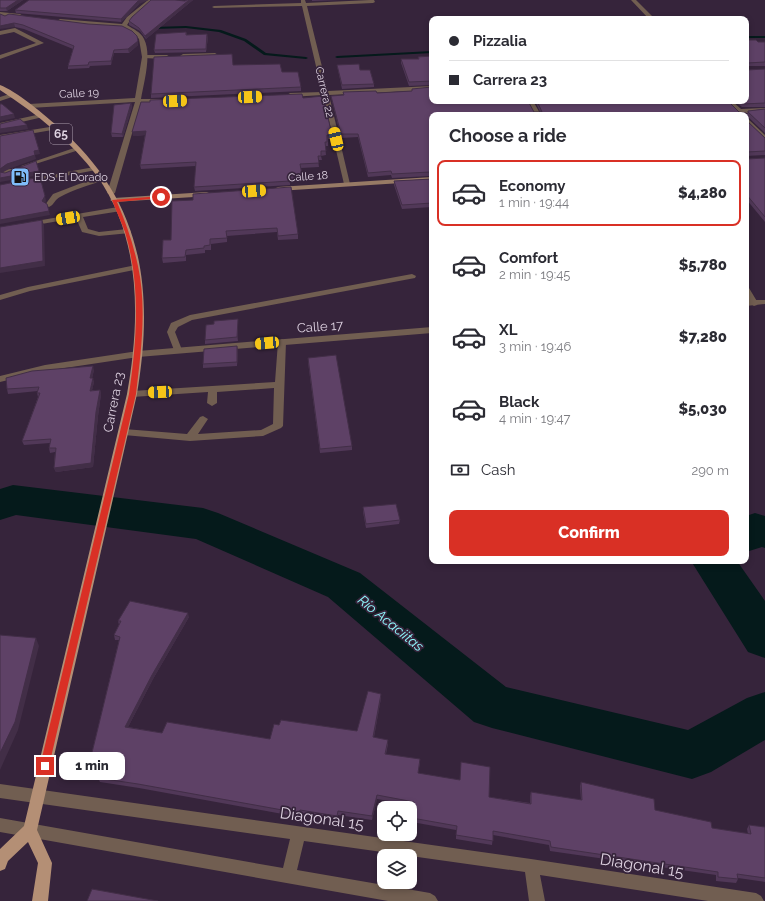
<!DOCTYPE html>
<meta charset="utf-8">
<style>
:root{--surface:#fff;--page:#f2f2f3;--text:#2b2b33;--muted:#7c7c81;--line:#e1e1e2;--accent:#d93025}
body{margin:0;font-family:Raleway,sans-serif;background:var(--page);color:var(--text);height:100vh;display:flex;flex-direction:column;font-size:15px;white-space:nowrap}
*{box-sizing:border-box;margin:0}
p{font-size:13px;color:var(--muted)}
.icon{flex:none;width:22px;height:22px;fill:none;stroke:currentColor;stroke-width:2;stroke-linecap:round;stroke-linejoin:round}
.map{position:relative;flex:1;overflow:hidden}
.panel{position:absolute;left:429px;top:112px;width:320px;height:452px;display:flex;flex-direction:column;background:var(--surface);border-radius:8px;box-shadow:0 2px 6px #0003}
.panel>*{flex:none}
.top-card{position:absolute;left:429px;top:16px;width:320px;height:88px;border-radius:8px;box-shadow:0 2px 6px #0003;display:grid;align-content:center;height:88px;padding:0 20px;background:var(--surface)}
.controls{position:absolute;left:377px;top:801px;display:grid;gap:8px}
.controls a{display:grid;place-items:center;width:40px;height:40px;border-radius:8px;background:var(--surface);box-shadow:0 2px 6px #0003;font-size:20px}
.end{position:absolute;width:18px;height:18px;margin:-9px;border:5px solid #d93025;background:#fff;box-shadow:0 0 0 2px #fff}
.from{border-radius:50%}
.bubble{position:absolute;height:28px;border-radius:8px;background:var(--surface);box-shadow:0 2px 6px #0003;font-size:13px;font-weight:800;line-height:28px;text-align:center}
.car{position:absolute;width:12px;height:24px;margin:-12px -6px;border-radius:5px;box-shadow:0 0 3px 1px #0007;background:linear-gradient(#f5c518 24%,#345 0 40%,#f5c518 0 76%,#345 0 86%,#f5c518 0)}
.top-card b{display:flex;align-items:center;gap:14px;height:38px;font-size:15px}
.top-card b+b{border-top:1px solid var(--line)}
.top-card i{width:10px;height:10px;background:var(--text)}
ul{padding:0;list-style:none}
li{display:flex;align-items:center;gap:12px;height:66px;margin:0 8px 6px;padding:0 12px;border:2px solid transparent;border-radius:8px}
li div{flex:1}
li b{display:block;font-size:15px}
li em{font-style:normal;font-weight:800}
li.current{border-color:var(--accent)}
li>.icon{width:36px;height:36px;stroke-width:1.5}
h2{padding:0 20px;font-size:18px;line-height:48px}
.pay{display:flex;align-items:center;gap:10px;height:44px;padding:0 20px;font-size:15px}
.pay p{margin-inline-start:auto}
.cta{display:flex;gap:8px;margin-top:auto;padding:8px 20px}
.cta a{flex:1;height:46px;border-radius:8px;background:var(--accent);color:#fff;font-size:16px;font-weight:800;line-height:46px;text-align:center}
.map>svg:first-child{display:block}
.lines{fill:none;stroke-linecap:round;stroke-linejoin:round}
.stream{fill:#051a1b;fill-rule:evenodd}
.river{fill:#051a1b;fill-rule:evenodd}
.lane{fill:#715e51;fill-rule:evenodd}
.street{fill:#715e51;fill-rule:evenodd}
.secondary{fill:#977a65;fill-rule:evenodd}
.primary{fill:#b48f75;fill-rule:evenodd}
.wall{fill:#513858}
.shaded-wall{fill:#422e47}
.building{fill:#5e4166;stroke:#422e47}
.route{fill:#d93025}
.labels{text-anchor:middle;stroke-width:3.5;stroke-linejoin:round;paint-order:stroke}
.far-street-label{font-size:11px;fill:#ded2e1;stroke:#36243b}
.far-poi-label{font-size:11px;fill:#ded2e1;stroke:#36243b;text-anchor:start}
.shield{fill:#36243b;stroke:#ac9eaf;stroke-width:1}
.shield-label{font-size:12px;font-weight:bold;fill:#ded2e1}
.street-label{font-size:13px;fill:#ded2e1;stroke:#36243b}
.water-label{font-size:14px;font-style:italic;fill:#8ef9fd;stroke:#36243b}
.near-street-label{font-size:16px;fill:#ded2e1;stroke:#36243b}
</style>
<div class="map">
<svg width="765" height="901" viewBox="0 0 765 901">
<rect width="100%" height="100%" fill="#36243b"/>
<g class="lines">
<path class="stream" d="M186 26 221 30 246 39 266 53 306 57 308 58 306 59 264 55 244 41 219 32 186 28 153 29 151 28 153 27Z
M746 36H765V38H746Z
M432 51V53L337 58 335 57 337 56Z"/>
<path class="river" d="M13 485 203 508 218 513 360 573 506 687 688 730 747 698 765 692V740L711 772 692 779 492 728 474 722 328 597 196 539 16 515 0 520V489Z
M755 513 765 516V548L762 547 746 552V516Z
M691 561H737L765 601V658L748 652Z"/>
<path class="lane" d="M15 28 44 43 0 59V55L36 43 14 32 0 35V31Z
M215 53 218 55 217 56 183 58 180 56 183 54Z
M145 55H167L170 57 167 59 143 58 142 57Z
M13 93 15 94V96L0 101V97Z
M41 114 43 115V117L0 127V123Z
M77 147 80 149 79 150 26 167 21 166Z
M94 167 96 168V170L29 183 26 181 29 179Z
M11 169 13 170V172L0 174V170Z
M102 177 104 178V180C90 185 74 189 60 197 55 199 54 205 49 207L45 205 53 194 79 184Z
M118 207H121V211L83 217 88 229 99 232 127 229 131 231 130 233 99 236 82 232 76 218 30 226 26 224 30 222Z
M136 265H139V269L30 291 0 300V295L28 287Z
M412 274 416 276 415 278 192 320 178 327 175 332 182 350 178 353 174 350 167 332 171 323 190 315Z
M746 288H749L758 303 757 305 754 306C746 303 746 294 746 288Z
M282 339 286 342 283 426 281 428 263 436 190 441 124 435 119 432 124 429 187 434 200 417 203 416 208 419 198 434 261 430 273 424 274 388 217 392V403L212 406 207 403 208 392 132 397 127 394 132 391 275 382 278 342Z"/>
<path class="street" d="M148 0H153L131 19 127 25C133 29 141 32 144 39 152 54 144 82 141 99H162L165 101 162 103 141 102 115 193 111 195 107 193 135 102 29 108 26 106 29 104 135 98 142 57 139 39 134 33 123 27 60 23 57 21 60 19 122 24 127 17Z
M301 0H305L306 3 370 0H374L375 2 373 3 307 6 328 91 432 86V90L329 95 350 184 349 185 344 184 323 95 290 97 287 95 290 93 322 92 302 6 214 8 212 7 214 6 301 3Z
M631 0H636L655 19H649Z
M0 12 20 14 23 16 20 18 0 16Z
M527 101H533L541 115H535Z
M726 101H732L741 109 765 108V112L744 113 746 115H739Z
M746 117 765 135V141L746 123Z
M56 126 58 127V129L0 139V135Z
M746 300H765V304L746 306Z
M432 327V333L138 357 45 371 0 382V376L45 365 138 351Z
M0 784 531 859 756 893 761 896 764 901H708L540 875 545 901H529L525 872 304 841 297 870 430 893 435 896 438 901H388L0 832V818L283 868 290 839 0 798Z"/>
<path class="secondary" d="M432 177V181L278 191 274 189 278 187Z
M207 192 211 194 210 196 114 202 110 200 114 198Z"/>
<path class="primary" d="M0 85C16 91 41 112 55 124 142 198 155 286 137 394L37 830 52 863 48 901H32L38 863 28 842 8 861 5 869 0 871V849L24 826 127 394C140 322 142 239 97 176 71 141 37 114 0 90Z"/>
</g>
<path class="wall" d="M0 0H23L7 11H0Z
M185 0H193L146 39 140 31 129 25V21L185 1 186 0Z
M312 0H340L312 1Z
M139 4 121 22 16 13 15 10Z
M5 16 137 36 138 45 129 53H114L111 65 90 66 89 68 68 69V66L73 49 24 29 15 27Z
M186 32 187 35 208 37 206 52 155 53 154 50Z
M746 40 758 42H765V66H746L747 70 765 69V107H742L734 101H746Z
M432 56V85L409 86 401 63V59H418V57Z
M233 65 282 72 301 87V91L151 98V94Z
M337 65 360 70 374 84V87L342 89Z
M412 89 534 112H540L535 101H728L739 112 432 115V174H430V176L392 178 391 175 368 177 358 137 341 138 332 100 331 96 343 95V92L377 93 412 91Z
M303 98 332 135V139H328V146H325L326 155 321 156 322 160H318L319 167 301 168 302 179 290 180V185L195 191 194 187 196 166 141 169 140 165 145 135 133 136Z
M131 103 132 107 123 137H112L111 133Z
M765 109V133L747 116 748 111Z
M746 120 765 138V155L746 156Z
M746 157 747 159 765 158V222L746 199Z
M432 179V207L402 209 394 185V181Z
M193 200 298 234V239L278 240 277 232 227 236V242L211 244V250H205V253L186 255V261L163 263 162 258 171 240Z
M238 319V341L205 344V340L214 324Z
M238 350 237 366 203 368V364Z
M308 362 352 446V450L320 453Z
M94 370 92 378 94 382 92 390H100L101 394 98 416 93 467 56 472 54 468 55 452 50 453 49 448 50 443 24 445 22 441 38 397 37 393 38 391 8 394 7 389Z
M363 507 400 520 399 524 366 528 363 512Z
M189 617 153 679 128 727 162 733 270 739 357 731 381 694V698L374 737 388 744 386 754 420 763 418 773 489 797 530 803V796L531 792 581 800 580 786 581 782 655 810 712 828 748 834 747 829 749 825 765 827V882L738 878V879L736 883 716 881V875L550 851 549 845 493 835 492 845 456 839V830L412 822 413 805 377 799 372 820 338 815 337 820 300 813 299 817 139 788 100 782 98 778 102 771 91 769 89 765 119 640H115L114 635 119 625 118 621Z"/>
<path class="shaded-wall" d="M18 0H23L7 11 6 8Z
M141 0H149L139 4 121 22V19L138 1Z
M189 0H193L146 39 145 36Z
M14 23 15 27 0 29V26Z
M207 34 208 37 206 52V49Z
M138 41V45L129 53 128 49Z
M114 50V53L111 65V61Z
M131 103 132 107 123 137 122 134Z
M14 114 15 118 0 121V117Z
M27 125 28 129 0 133V129Z
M146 131 147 135 133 136 132 132Z
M39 150 40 154 35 155 34 151Z
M35 155 36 159 9 169 0 174V175V169L7 164Z
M39 171 40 175 0 182V178Z
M45 196 46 201 44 205 42 201Z
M49 211 50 215 0 224V220Z
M42 220 44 225 45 266 0 273V268Z
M238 319V341L237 337Z
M237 346 238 350 237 366Z
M93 366 94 370 91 382 90 378Z
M93 378 94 382 91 395 90 391Z
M100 390 101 394 98 416 93 467 56 472 54 468 96 412Z
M188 613 189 617 153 679 126 731 125 727 152 675Z
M36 638 39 646 18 730 0 770V753Z
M381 694V698L373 741V737Z
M377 795V799L372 820V816Z"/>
<path class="building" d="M0 0H18L6 8H0Z
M29 0H141L138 1 121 19 15 10Z
M151 0H175L185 1 187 0H189L145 36 139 28 129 21 132 17Z
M0 14 5 16 9 14 88 24 122 26 132 31 137 36 138 41 128 49 114 50 111 61 89 62 88 65 68 66 74 46 23 25 14 23 0 26Z
M702 18 703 19H681Z
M186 32V35L207 34 206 49 154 50 156 34Z
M746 40H756L758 42H765V62L747 63 746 64Z
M232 54 233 65 280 64 282 72H298L301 87 151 94 154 57Z
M432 56V81L409 82 401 59H419L418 57Z
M359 64 360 70H370L374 84 342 85 337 65Z
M746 66 747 70 765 69V103L743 104 739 101H746Z
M432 87V101H528L534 112H542L537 101H728L739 112 746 113V115H432V170H430V172L392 174 391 171 368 173 358 134H341L331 96 344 95 343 92 376 91 377 93 412 91V89Z
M302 94 303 98 323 96 332 135H327V142H325L326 151H321V156H318L319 163 300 164 302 175 289 176 290 181 194 187 196 162 140 165 146 131 132 132 141 102H150V100Z
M131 103 122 134 111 133 114 105Z
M0 104H2L14 114 0 117Z
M765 109V128L748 112V111Z
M20 119 27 125 0 129V124Z
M746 120 765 138V151L747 152 746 155Z
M33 130 39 150 34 151 35 155 7 164 0 169V136Z
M746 157 747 159 765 158V217L746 194Z
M36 161 39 171 0 178V172L5 173Z
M40 177 45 196 42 201 47 204 49 211 0 220V185Z
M432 179V203L402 205 394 181Z
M291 187 298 234 278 236 277 228 226 231 227 238 210 239V245L204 246V248L186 250 185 257 162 258 163 240H171L172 201 193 200V194Z
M42 220 43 261 0 268V227Z
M238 319 237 337 205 340 206 325 214 324V321Z
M237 346V362L203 364 204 349Z
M336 355 352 446 320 449 308 358Z
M93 366 90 378H93L90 391 100 390 96 412 91 463 54 468 56 448H49L51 439 22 441 40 393H37L39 387 7 389 6 378 32 371Z
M396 504 400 520 366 524 363 507Z
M130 601 188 613 152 675 125 727 162 733 167 722 270 739 274 724 279 725 281 720 357 731 368 691 381 694 373 737 388 740 385 754 420 759 418 773 460 780 461 762 490 767 489 797 531 804V792L582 800 581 782 654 799 655 810 711 822 712 828 751 834 749 825 765 827V878L737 874 738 879 718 877V872L551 847 550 841 493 831V841L456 835 457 826 412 818 414 802 377 795 372 816 338 811 337 816 300 810 299 813 138 784 98 778 103 768 89 765 120 637 114 635 121 621H118Z
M0 635 36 638 15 722 0 753Z
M92 889 158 901H87Z"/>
<path class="route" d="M161 196 162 198 117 202C126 223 133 243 138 266 147 308 141 352 136 394L49 766 48 769 45 770 42 769 40 766 129 394C137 339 141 285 125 232 121 221 116 211 112 200Z"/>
<defs>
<g id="fuel-square" transform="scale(1)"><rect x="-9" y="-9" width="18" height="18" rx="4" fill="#7fbdfa" stroke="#36243b"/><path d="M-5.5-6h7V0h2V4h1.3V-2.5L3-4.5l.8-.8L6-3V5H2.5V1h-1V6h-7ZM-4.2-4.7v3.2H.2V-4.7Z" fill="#111"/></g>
</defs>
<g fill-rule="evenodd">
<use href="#fuel-square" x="20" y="177"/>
</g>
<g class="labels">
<g class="far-street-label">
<text transform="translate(325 92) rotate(77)" y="4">Carrera 22</text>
<text transform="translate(79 93) rotate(-3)" y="4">Calle 19</text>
<text transform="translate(308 176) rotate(-4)" y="4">Calle 18</text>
</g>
<g class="far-poi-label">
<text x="34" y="181">EDS El Dorado</text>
</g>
<rect class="shield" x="50" y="124" width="22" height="20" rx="3"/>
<g class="shield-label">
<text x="61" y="138">65</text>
</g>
<g class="street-label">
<text transform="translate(320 326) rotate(-4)" y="5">Calle 17</text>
<text transform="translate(113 402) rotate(-79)" y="5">Carrera 23</text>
</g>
<g class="water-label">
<text transform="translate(391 623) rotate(39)" y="5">Río Acaciitas</text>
</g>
<g class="near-street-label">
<text transform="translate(322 818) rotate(8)" y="6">Diagonal 15</text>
<text transform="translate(642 865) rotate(9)" y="6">Diagonal 15</text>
</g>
</g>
</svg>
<div class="controls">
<a><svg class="icon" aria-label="locate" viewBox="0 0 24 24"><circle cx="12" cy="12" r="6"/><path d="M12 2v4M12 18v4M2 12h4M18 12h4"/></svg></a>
<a><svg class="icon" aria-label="layers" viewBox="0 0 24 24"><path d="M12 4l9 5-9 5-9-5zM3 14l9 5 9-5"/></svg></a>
</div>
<i class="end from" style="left:161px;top:197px"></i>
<i class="end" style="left:45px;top:766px"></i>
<div class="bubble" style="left:59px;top:752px;width:66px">1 min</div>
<i class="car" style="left:250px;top:97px;rotate:87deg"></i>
<i class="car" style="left:175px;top:101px;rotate:87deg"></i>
<i class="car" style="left:336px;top:139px;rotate:347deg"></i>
<i class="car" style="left:254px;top:191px;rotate:86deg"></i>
<i class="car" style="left:68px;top:218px;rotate:260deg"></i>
<i class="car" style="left:267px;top:343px;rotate:265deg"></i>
<i class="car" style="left:160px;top:392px;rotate:267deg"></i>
<div class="top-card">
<b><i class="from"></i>Pizzalia</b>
<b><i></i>Carrera 23</b>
</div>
<section class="panel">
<h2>Choose a ride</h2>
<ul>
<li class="current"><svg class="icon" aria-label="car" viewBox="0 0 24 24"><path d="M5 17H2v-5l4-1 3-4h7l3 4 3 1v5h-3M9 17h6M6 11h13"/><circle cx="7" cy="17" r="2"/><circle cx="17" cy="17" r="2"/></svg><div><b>Economy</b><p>1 min · 19:44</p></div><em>$4,280</em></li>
<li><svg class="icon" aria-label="car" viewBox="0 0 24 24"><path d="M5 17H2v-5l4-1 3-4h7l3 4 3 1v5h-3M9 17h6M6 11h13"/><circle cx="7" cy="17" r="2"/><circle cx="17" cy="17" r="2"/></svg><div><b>Comfort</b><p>2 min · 19:45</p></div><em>$5,780</em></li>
<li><svg class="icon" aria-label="car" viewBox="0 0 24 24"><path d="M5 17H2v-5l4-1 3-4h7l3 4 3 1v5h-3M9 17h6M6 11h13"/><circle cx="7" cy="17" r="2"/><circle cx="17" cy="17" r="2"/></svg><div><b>XL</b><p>3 min · 19:46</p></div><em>$7,280</em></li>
<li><svg class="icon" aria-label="car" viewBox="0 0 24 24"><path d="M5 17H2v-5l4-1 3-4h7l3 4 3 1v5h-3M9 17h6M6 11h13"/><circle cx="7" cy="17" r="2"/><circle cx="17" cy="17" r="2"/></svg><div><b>Black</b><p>4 min · 19:47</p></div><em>$5,030</em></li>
</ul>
<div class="pay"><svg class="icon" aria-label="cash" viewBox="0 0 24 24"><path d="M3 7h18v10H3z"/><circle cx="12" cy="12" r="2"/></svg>Cash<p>290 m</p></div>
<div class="cta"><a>Confirm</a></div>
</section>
</div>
